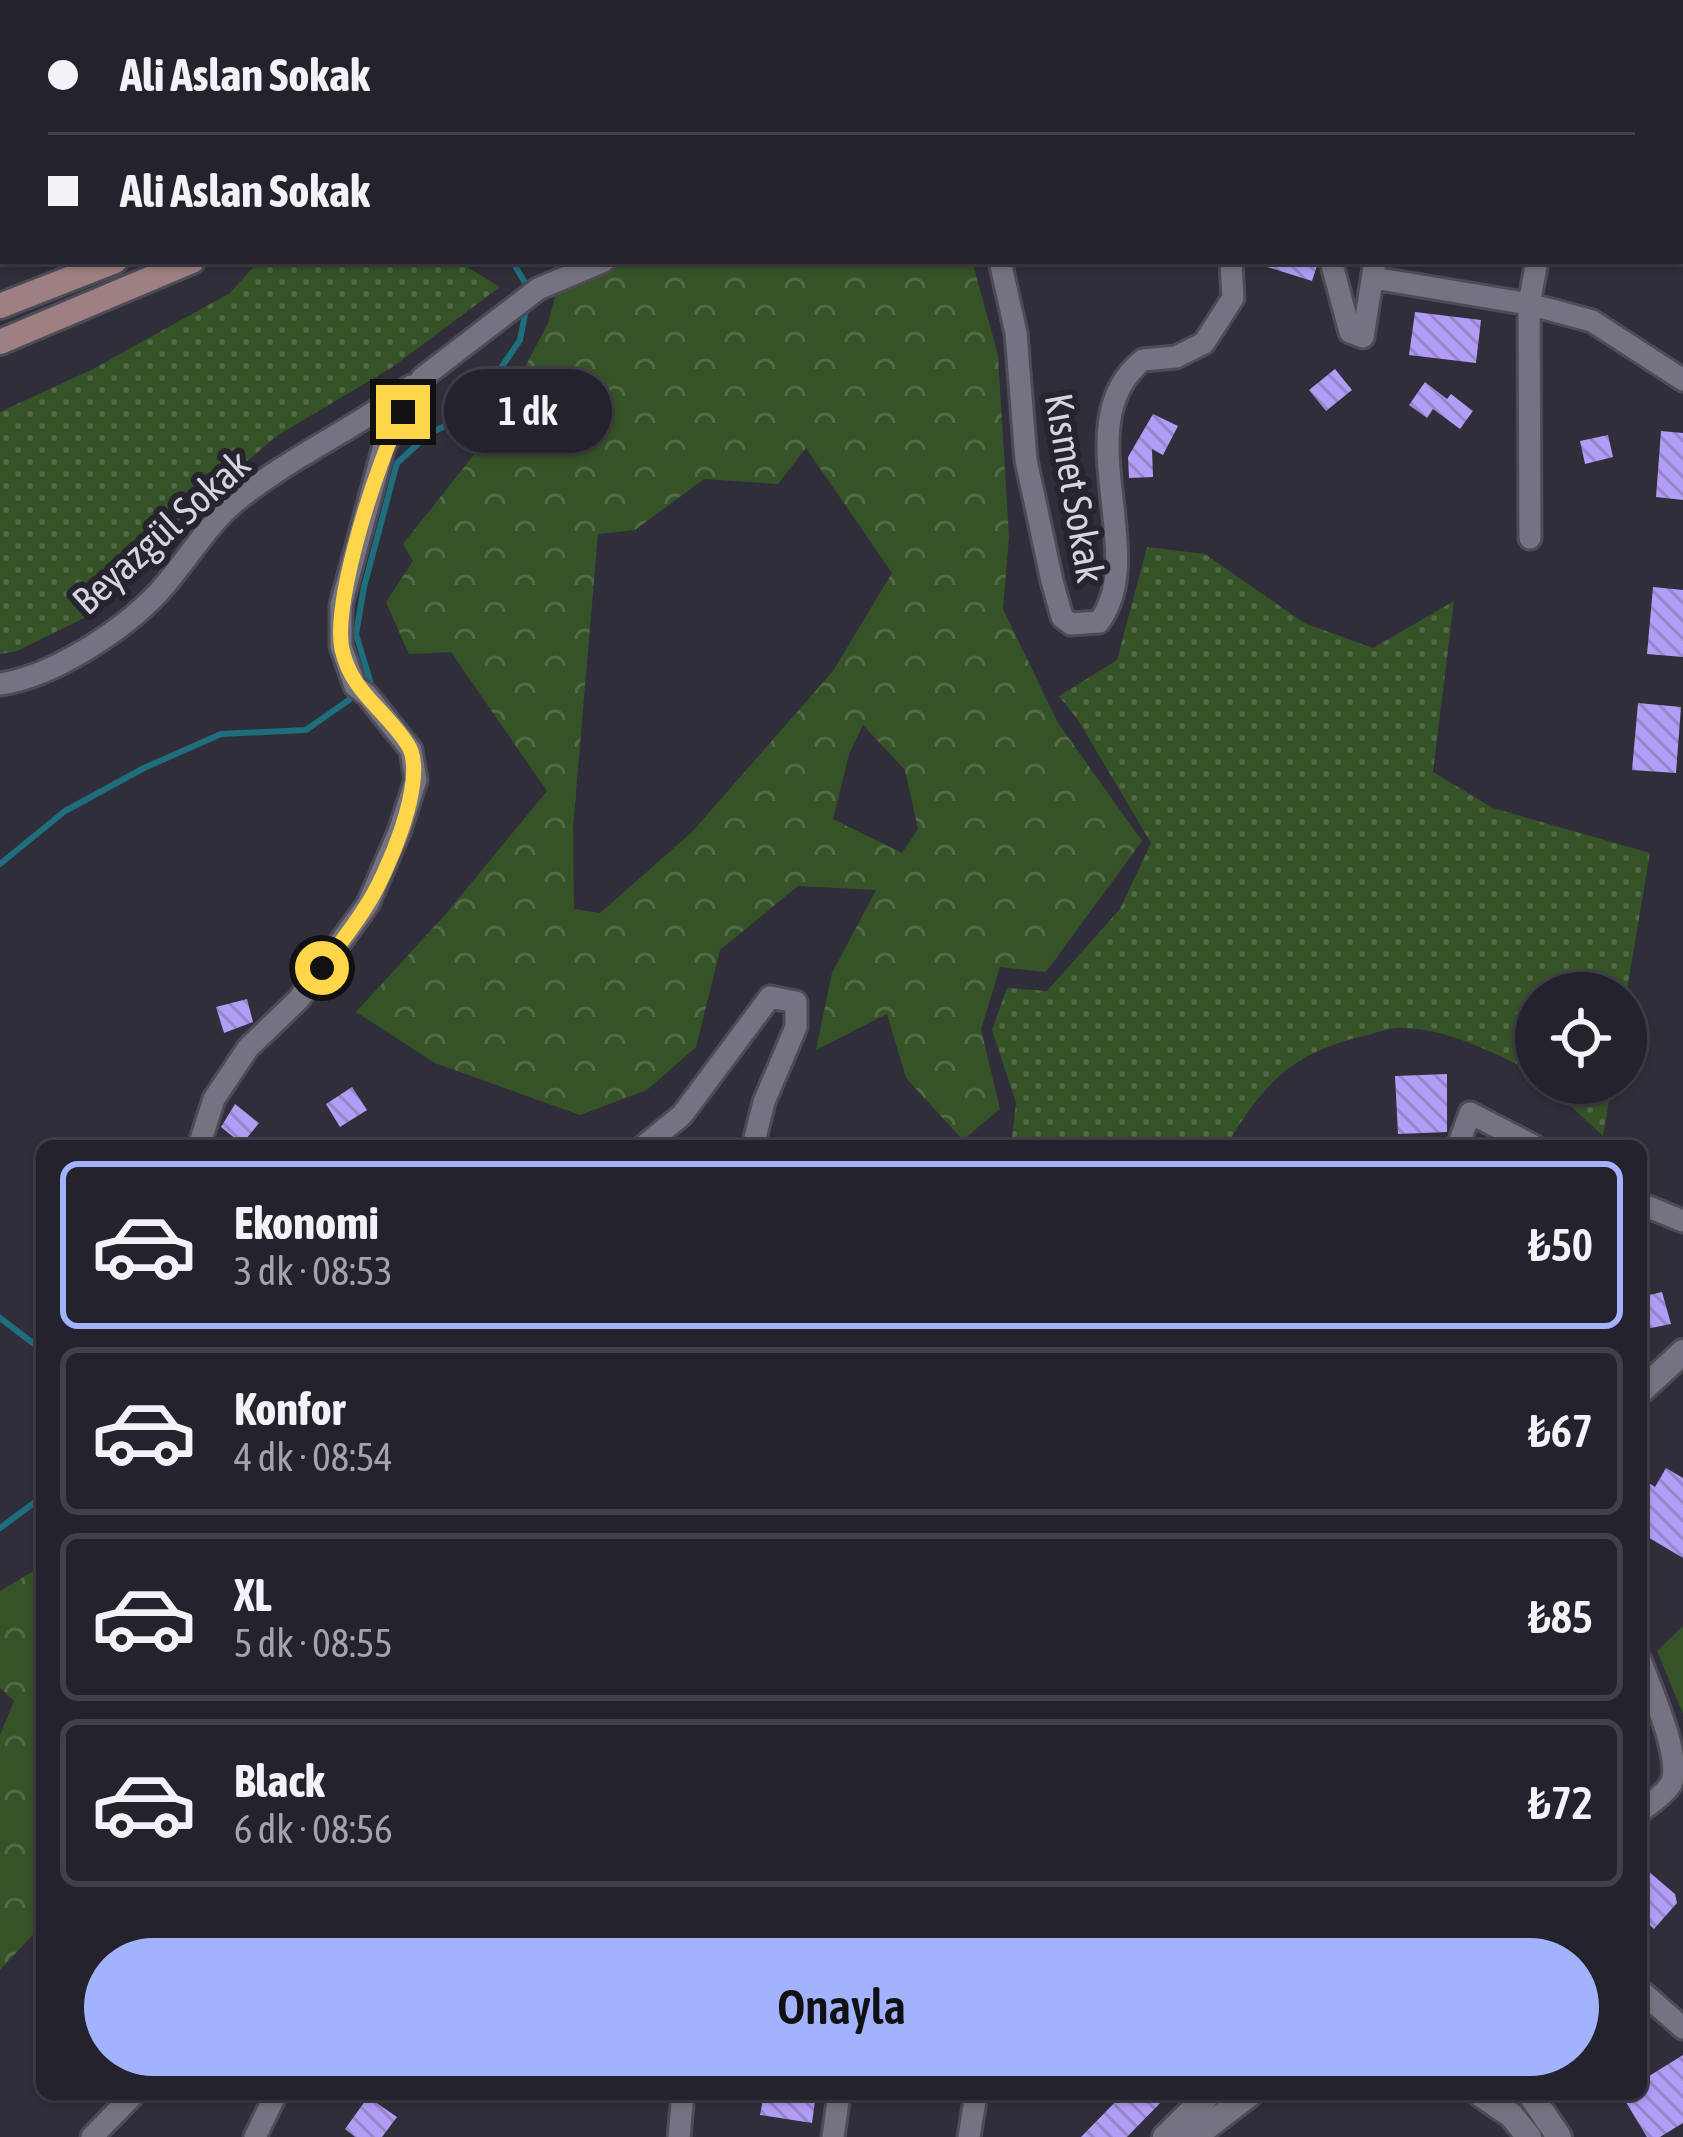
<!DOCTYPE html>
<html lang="tr">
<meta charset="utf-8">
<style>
:root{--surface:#24222c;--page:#2c2a34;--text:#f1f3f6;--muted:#a3a4a9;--line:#413f48;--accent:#a2b2fd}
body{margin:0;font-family:"Asap Condensed",sans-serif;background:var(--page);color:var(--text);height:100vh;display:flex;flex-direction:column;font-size:45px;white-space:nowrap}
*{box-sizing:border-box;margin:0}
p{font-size:39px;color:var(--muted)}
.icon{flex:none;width:66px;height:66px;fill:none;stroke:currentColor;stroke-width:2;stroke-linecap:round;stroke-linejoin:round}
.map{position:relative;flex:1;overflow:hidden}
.side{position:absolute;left:36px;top:1140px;width:1611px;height:960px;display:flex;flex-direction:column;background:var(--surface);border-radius:18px;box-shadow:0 3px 9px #0004,0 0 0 3px var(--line)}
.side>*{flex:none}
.banner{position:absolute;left:0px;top:0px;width:1683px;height:264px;box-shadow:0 3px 9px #0004,0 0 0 3px var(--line);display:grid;align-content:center;height:264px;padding:0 48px;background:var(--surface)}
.controls{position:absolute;left:1515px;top:972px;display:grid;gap:24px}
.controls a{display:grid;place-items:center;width:132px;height:132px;border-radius:50%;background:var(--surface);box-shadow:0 3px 9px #0004,0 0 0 3px var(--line);font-size:60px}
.end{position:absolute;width:54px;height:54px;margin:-27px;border:15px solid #ffd54a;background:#111;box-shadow:0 0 0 6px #111}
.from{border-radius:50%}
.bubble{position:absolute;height:84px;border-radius:42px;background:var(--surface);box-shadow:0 3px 9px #0004,0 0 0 3px var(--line);font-size:39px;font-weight:600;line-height:84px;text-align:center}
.banner b{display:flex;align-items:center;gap:42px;height:114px;font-size:45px}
.banner b+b{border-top:3px solid var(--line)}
.banner i{width:30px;height:30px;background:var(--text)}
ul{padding:21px 0 0;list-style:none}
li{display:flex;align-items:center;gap:36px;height:168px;margin:0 24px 18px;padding:0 24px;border:6px solid var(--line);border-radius:18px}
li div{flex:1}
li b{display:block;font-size:45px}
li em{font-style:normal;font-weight:600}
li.selected{border-color:var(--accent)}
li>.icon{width:108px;height:108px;stroke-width:1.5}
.primary-button{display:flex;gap:24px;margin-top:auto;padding:24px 48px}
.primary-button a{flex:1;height:138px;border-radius:72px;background:var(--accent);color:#111;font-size:48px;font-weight:600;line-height:138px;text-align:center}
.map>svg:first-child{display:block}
.grass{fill:url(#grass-dots)}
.forest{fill:url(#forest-crowns);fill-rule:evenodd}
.park{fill:#355327}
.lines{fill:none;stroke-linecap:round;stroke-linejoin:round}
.stream{stroke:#1e6e7d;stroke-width:6}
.building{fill:url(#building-back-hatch)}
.minor-casing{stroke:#4d4b56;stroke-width:27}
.tertiary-casing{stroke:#4d4b56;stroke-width:30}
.secondary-casing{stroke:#4d4b56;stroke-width:30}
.minor{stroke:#757281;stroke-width:21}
.tertiary{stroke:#757281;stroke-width:24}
.secondary{stroke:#9e8082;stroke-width:24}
.route{stroke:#ffd54a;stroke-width:15}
.labels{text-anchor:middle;stroke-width:12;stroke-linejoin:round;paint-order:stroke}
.street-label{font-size:39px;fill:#d6d5dd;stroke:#26242f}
</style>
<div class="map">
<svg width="1683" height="2137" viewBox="0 0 1683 2137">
<defs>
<pattern id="grass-dots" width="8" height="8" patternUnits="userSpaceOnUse" patternTransform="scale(3)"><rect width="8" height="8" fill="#355327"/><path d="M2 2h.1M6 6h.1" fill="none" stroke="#526b46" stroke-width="1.8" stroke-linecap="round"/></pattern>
<pattern id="forest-crowns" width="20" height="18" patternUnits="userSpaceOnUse" patternTransform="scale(3)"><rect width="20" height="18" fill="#355327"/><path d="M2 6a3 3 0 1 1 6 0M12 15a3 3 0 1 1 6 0" fill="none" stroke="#526b46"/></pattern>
<pattern id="building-back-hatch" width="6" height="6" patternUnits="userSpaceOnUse" patternTransform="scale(3)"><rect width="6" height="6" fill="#b19cf6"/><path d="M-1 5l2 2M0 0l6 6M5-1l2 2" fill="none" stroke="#9585c9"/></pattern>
</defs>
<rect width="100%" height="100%" fill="#302e3a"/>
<path class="grass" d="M259 261H457L500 287 391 368 278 435 191 508 86 617 17 651 0 654V412L93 369 230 293Z
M1147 547 1205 554 1304 623 1373 648 1454 601 1433 772 1493 808 1650 853 1626 996V993H1536V1074C1497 1054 1449 1029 1404 1028 1392 1027 1379 1032 1368 1035 1293 1052 1265 1081 1226 1146H1011L1016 1103 992 1030 1007 988 1047 991 1120 909 1151 843 1078 720 1059 696 1117 660Z
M1546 1083H1612L1603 1136Z"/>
<path class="forest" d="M565 261H972L998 355 1009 537 1003 609 1058 723 1142 841 1046 972 1000 967 981 1029 1000 1109 963 1140 906 1078 887 1014 816 1050 832 973 876 890 798 886 720 950 696 1047 647 1090 580 1115 435 1063 356 1012 444 916 547 791 451 652 409 654 386 602 413 561 403 544 489 436 548 323ZM806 448 892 573 833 671 692 832 600 913 574 909 573 827 598 534 635 530 704 479 778 484ZM863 725 905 770 918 829 902 853 833 819 849 754Z
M42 1566V1925L0 1970V1735L14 1701 0 1688V1591Z"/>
<path class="park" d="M1683 1626V1714L1657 1651Z"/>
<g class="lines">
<path class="stream" d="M608 3 610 0
M512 261 530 291
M367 687 371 684 356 634 364 587 397 463 430 433 469 415 520 340 527 304
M0 864 65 811 144 768 221 734 306 730 356 695
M0 1318 42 1350
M0 1528 42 1497"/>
</g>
<path class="building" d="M1258 261H1316L1317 266 1312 281 1258 264Z
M1415 312 1481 320 1476 363 1409 355Z
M1335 369 1352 390 1326 411 1309 390Z
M1425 382 1447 399 1451 394 1473 411 1460 429 1433 409 1427 418 1409 405Z
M1153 414 1178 426 1163 455 1152 449 1153 477 1129 478 1128 457Z
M1661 431 1683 433V500L1656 497Z
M1608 435 1613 457 1585 464 1580 441Z
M1653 587 1683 590V657L1647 654Z
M1638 703 1681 707 1676 773 1632 770Z
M247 999 253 1022 224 1033 216 1007Z
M1447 1074V1132L1398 1134 1395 1076Z
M352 1087 367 1110 340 1127 326 1104Z
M235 1104 259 1123 242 1144 221 1127Z
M1662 1292 1671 1324 1641 1330V1297Z
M1666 1468 1683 1478V1558L1641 1533V1496L1649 1483 1655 1487Z
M1641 1865 1675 1894 1677 1903 1654 1929 1641 1917Z
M1683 2055V2123L1660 2137H1647L1621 2094H1641V2081Z
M764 2094H816L812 2123 760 2115Z
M1123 2094H1169L1127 2137H1081Z
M368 2097 397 2117 382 2137H355L345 2129Z"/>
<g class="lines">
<g class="minor-casing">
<path id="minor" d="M42 0V3
M965 0 970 3
M1639 0 1641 3
M890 3 892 0
M1449 3 1459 0
M1580 3V0
M1680 53 1683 56
M0 189 3 187
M1000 261 1016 333 1026 460 1052 581 1062 617 1071 624 1099 622C1151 554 1064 422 1143 360L1176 357 1204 343 1233 298 1231 261
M1331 261 1350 332 1363 337 1375 261
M1374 278 1529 304 1592 321 1683 380
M1530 538 1529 304 1537 261
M0 684C52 677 122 631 158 593 184 565 205 527 235 502 289 457 356 429 411 386
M199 1146 214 1099 248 1048 299 999 368 904 399 832 416 780 411 750 367 695 355 686 341 646V605L384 446 422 378 538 289 604 261
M644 1146 682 1115 770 997 796 1002V1027L764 1102 753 1146
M1458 1146 1470 1113 1534 1146
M1641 1204 1683 1221
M1641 1662C1651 1690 1683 1759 1671 1784 1664 1795 1651 1803 1641 1811
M1641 1991 1683 2028
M92 2137 134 2094
M255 2137 276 2094
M679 2137 683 2094
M833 2137 839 2094
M969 2137 976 2094"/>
</g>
<g class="tertiary-casing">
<path id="tertiary" d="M1641 1391 1683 1352
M1480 2094 1511 2115 1529 2137
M1530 2094 1559 2137
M1165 2137 1209 2094
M1194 2137 1250 2094"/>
</g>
<g class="secondary-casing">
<path id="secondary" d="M225 0V3
M257 0 258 3
M0 306 115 261
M0 342 192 261"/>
</g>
<use href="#minor" class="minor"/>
<use href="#tertiary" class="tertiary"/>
<use href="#secondary" class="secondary"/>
</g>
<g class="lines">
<path class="route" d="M322 968C336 948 352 929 365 908 386 877 429 778 408 745 385 709 351 692 342 649 332 601 379 456 403 412"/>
</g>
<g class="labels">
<g class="street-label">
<text transform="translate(1075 488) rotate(80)" y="14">Kısmet Sokak</text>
<text transform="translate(161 532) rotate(-42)" y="14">Beyazgül Sokak</text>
</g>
</g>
</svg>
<div class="controls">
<a><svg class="icon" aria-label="locate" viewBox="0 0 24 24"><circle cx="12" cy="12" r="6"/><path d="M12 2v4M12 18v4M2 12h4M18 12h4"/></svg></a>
</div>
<i class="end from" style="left:322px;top:968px"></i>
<i class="end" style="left:403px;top:412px"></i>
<div class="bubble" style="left:444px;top:369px;width:168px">1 dk</div>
<div class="banner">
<b><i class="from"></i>Ali Aslan Sokak</b>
<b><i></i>Ali Aslan Sokak</b>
</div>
<section class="side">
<ul>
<li class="selected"><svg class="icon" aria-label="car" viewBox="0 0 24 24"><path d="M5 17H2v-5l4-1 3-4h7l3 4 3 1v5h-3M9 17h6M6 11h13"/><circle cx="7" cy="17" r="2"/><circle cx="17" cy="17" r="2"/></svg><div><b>Ekonomi</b><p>3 dk · 08:53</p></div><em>₺50</em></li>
<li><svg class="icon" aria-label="car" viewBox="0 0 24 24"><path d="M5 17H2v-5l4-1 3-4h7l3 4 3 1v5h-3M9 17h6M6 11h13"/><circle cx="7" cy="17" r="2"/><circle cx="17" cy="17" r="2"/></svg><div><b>Konfor</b><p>4 dk · 08:54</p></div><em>₺67</em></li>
<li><svg class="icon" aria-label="car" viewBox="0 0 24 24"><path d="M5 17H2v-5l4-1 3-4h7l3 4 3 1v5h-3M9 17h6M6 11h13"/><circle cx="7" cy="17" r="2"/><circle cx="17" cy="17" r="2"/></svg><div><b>XL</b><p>5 dk · 08:55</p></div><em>₺85</em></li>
<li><svg class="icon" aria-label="car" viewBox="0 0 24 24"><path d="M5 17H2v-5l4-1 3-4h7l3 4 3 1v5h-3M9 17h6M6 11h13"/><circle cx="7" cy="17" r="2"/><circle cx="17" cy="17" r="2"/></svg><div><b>Black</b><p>6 dk · 08:56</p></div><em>₺72</em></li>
</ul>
<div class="primary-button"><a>Onayla</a></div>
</section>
</div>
